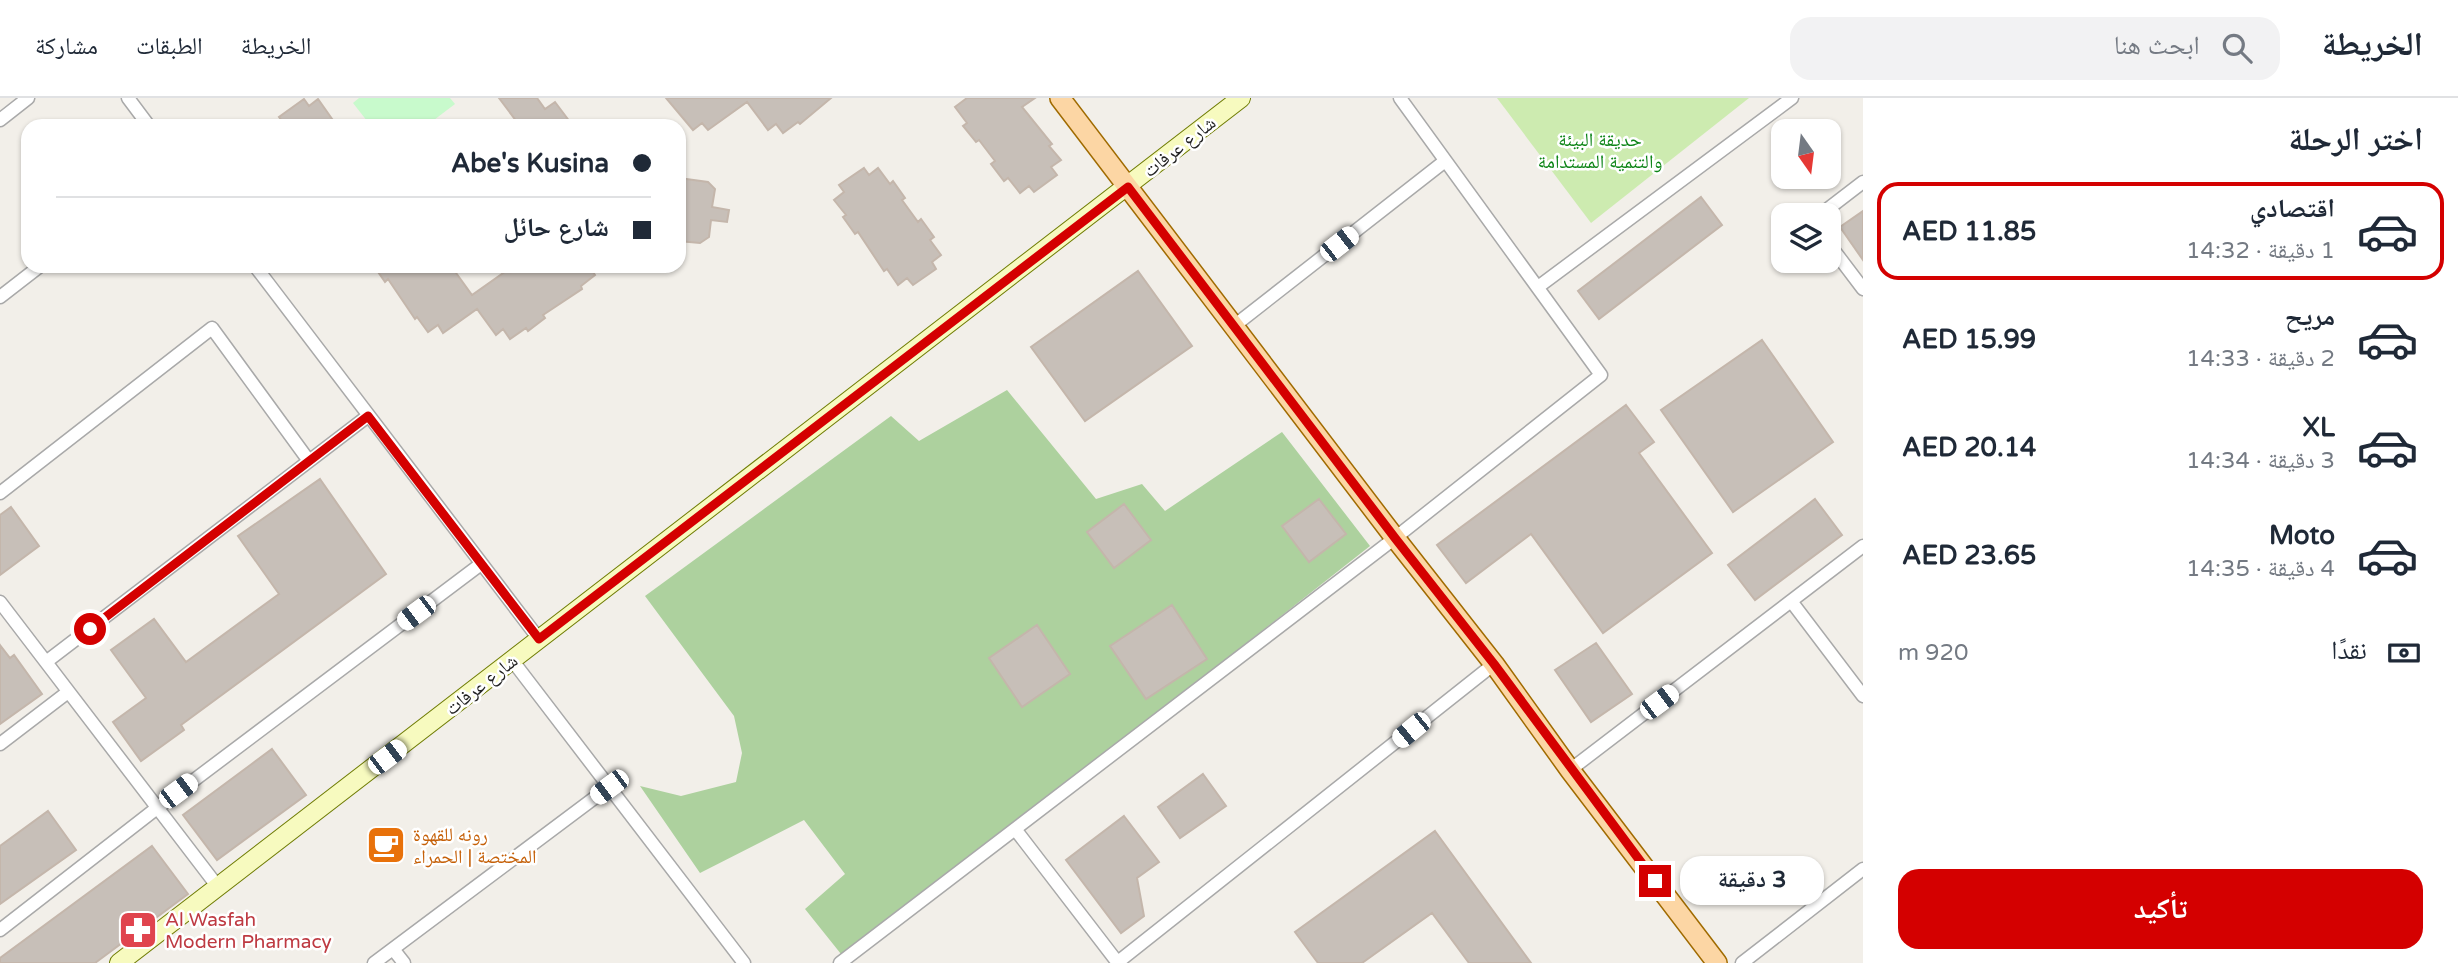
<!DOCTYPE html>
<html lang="ar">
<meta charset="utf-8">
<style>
:root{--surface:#fff;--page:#f2f2f3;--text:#1f2937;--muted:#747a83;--line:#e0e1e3;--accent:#d40000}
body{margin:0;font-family:"Varela Round","Noto Naskh Arabic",sans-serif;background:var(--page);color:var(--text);direction:rtl;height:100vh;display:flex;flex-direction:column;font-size:26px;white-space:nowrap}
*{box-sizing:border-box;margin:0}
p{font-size:23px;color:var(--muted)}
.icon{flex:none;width:38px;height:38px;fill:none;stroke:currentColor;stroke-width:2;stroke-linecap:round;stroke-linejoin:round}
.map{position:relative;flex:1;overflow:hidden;direction:ltr}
.sheet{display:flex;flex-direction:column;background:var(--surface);width:595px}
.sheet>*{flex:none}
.hud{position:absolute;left:21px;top:21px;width:665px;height:154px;border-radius:21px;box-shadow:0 2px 5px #0004;direction:rtl;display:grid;align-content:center;height:154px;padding:0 35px;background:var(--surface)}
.needle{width:46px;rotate:166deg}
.tools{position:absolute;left:1771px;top:21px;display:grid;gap:14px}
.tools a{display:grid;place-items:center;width:70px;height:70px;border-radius:14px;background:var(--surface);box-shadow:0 2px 5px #0004;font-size:35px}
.end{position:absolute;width:32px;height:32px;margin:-16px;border:9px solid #d40000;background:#fff;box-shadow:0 0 0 4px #fff}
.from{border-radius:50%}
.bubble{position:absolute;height:49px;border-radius:21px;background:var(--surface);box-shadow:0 2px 5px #0004;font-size:23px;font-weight:700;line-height:49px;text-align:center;direction:rtl}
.car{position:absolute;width:21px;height:42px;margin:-21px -10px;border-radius:9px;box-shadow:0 0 5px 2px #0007;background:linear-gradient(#fff 24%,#345 0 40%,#fff 0 76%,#345 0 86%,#fff 0)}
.hud b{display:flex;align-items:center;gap:24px;height:66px;font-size:26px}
.hud b+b{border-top:2px solid var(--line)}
.hud i{width:18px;height:18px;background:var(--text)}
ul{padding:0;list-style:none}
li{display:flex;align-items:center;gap:21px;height:98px;margin:0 14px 10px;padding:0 21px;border:4px solid transparent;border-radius:21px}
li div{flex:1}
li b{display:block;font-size:26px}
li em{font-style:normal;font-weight:700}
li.current{border-color:var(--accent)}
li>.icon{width:63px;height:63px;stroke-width:1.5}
h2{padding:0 35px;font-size:32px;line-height:84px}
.pay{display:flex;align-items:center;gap:18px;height:77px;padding:0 35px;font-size:26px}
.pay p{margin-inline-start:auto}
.cta{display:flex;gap:14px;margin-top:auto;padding:14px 35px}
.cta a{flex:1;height:80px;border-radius:21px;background:var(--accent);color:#fff;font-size:28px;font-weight:700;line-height:80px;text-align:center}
header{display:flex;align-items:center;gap:42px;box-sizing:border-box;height:98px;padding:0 35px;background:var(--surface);border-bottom:2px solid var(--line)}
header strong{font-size:33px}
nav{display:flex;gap:38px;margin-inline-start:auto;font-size:24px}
.search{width:490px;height:63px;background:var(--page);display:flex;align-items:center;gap:18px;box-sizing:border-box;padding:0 24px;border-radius:21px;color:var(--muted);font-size:26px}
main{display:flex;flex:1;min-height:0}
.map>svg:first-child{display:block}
.grass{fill:#cdebb0}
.forest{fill:#add19e}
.park{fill:#c8facc}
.building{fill:#c7bfb8;stroke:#c4b6ab;stroke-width:2}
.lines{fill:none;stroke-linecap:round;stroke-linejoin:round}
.street-casing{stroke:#a9a9a9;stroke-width:15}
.secondary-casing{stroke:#707d05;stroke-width:20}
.primary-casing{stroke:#a06b00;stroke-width:22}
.street{stroke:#fff;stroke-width:12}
.secondary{stroke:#f7fabf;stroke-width:18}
.primary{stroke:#fcd6a4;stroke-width:19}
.route{stroke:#d40000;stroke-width:9}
.labels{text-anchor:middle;stroke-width:5;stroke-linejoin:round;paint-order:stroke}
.park-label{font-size:19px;fill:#0c8416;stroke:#fff}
.street-label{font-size:19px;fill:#222;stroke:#fff}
.food-label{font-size:19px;fill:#c56008;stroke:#fff;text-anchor:start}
.health-label{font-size:19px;fill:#be3a42;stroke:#fff;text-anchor:start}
</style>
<header>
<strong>الخريطة</strong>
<div class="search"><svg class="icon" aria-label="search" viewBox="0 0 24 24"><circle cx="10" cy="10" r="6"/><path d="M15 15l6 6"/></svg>ابحث هنا</div>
<nav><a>الخريطة</a><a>الطبقات</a><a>مشاركة</a></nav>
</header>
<main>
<section class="sheet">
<h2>اختر الرحلة</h2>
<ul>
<li class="current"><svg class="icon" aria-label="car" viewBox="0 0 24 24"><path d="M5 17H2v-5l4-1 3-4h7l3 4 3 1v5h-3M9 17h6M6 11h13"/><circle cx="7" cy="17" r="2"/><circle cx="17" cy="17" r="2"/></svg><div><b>اقتصادي</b><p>1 دقيقة · 14:32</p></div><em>AED 11.85</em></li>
<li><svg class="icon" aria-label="car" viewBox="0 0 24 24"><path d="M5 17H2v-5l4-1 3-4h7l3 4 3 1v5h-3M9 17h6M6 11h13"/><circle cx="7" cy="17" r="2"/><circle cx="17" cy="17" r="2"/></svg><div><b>مريح</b><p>2 دقيقة · 14:33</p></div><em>AED 15.99</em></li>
<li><svg class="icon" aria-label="car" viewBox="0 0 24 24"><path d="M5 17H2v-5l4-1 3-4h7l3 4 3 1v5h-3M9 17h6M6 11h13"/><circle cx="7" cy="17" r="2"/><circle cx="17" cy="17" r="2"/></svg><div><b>XL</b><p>3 دقيقة · 14:34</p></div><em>AED 20.14</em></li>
<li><svg class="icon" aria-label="car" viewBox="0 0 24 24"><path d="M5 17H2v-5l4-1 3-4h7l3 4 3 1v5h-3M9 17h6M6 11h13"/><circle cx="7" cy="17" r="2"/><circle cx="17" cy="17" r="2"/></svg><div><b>Moto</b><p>4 دقيقة · 14:35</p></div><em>AED 23.65</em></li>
</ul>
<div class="pay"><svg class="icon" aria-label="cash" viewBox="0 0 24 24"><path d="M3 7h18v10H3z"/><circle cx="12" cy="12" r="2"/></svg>نقدًا<p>920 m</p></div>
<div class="cta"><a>تأكيد</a></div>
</section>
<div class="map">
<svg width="1863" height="865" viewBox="0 0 1863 865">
<rect width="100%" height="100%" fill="#f2efe9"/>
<path class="grass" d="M1497 0H1749L1591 125Z"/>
<path class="forest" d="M1007 292 1096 401 1142 386 1165 413 1282 334 1370 448 845 861 805 811 845 776 804 722 700 775 640 688 681 698 736 684 742 655 734 618 645 498 891 318 919 343Z"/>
<path class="park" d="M359 0H450L455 6 426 28H371L353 5Z"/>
<path class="building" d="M499 0H537L545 11 555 4 573 28H520Z
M666 0H831L800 26 798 24 783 35 776 26 768 32 747 4 708 32 702 25 693 32Z
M967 0H1035L1022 9 1052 46 1049 48 1061 62 1051 69 1057 77 1034 94 1029 88 1020 95 1008 80 1004 83 991 66 995 63 979 42 976 44 963 28 967 25 955 9Z
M304 1 309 8 318 1 337 28H286L279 19Z
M864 70 869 77 878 70 890 86 893 83 905 100 902 102 918 124 921 121 934 139 930 142 941 157 932 164 936 171 913 187 907 180 898 187 887 171 884 173 858 134 855 136 843 119 846 117 834 102 844 94 839 87Z
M679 80 708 84 715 91 712 109 729 112 727 124 711 122 709 139 700 145 679 143Z
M1701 99 1722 127 1599 221 1578 193Z
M1863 113V162L1840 129Z
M374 168H451L472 197 509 171 511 174 519 168H589L595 177 581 188 582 191 543 217 545 220 528 233 526 230 510 241 503 231 496 237 477 211 443 235 438 227 428 234 417 219 415 221 388 181 385 184Z
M1138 173 1192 248 1085 323 1031 249Z
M1762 242 1833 344 1733 414 1661 312Z
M1626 307 1654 344 1639 355 1712 455 1603 535 1531 436 1466 485 1437 447Z
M320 381 386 476 181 627 184 632 141 663 113 624 146 600 111 552 154 521 186 564 279 496 238 438Z
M1319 401 1346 436 1309 464 1282 428Z
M1815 401 1842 437 1755 502 1728 467Z
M1124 406 1151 442 1114 470 1087 434Z
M11 409 39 448 0 477V417Z
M1172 507 1207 561 1146 601 1110 548Z
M1037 527 1070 576 1022 609 989 560Z
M1596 545 1632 596 1591 624 1555 572Z
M0 547 10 560 14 557 42 596 0 626Z
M272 651 306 697 217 762 183 717Z
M1203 676 1226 708 1180 740 1158 709Z
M48 713 76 752 0 806V748Z
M1124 718 1159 764 1137 780 1144 818 1121 835 1066 762Z
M1435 733 1531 865H1469L1432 815 1362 865H1318L1295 834Z
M152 748 188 796 95 865H0V860Z"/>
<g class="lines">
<g class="street-casing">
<path id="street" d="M128 0 149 28
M0 22 28 0
M1820 117 1863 84
M1829 146 1863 191
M255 168 539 541
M1538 189 1792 0
M0 199 40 168
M1234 228 1445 63
M0 395 212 230 309 363
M1791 503 1863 598
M0 504 218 789
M512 562 744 865
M46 564 368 318
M0 646 68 594
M1570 672 1863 448
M1015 731 1118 865
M0 832 157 710 481 466
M393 851 404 865
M1118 864 1494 566
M374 865 609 689
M840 865 1395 440 1601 277 1400 0
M1742 865 1863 771"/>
</g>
<g class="secondary-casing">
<path id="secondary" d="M119 865 1241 0"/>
</g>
<g class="primary-casing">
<path id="primary" d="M1060 0 1395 440 1494 566 1570 672 1717 865"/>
</g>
<use href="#street" class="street"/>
<use href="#secondary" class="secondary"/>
<use href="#primary" class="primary"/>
</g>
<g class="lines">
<path class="route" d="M90 531 368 318 539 541 1128 89 1395 440 1494 566 1655 783"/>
</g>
<defs>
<g id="cafe-square" transform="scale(2.0125)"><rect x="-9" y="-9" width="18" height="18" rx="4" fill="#e8710a" stroke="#fff"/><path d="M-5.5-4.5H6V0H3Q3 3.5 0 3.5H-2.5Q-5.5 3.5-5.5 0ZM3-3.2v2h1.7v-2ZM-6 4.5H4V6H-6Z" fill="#fff"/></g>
<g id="pharmacy-square" transform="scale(2.0125)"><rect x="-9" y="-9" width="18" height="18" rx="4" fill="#e0444e" stroke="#fff"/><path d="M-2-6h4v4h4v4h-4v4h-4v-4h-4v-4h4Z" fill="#fff"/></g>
</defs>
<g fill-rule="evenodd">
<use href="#cafe-square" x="386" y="747"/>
<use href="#pharmacy-square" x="138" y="832"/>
</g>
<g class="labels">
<g class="park-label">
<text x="1600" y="48">حديقة البيئة<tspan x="1600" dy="22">والتنمية المستدامة</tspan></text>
</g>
<g class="street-label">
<text transform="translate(1179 48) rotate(-38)" y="7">شارع عرفات</text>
<text transform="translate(481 586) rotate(-38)" y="7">شارع عرفات</text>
</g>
<g class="food-label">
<text x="413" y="743">رونه للقهوة<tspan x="413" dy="22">المختصة | الحمراء</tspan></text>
</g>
<g class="health-label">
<text x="165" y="828">Al Wasfah<tspan x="165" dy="22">Modern Pharmacy</tspan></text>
</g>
</g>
</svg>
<div class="tools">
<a><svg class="needle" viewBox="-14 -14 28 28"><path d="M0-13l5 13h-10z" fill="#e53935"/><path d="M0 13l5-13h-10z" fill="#747a83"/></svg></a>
<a><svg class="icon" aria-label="layers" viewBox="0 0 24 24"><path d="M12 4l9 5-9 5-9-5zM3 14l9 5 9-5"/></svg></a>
</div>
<i class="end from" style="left:90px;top:531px"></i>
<i class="end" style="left:1655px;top:783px"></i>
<div class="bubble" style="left:1680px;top:758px;width:144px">3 دقيقة</div>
<i class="car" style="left:1339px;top:146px;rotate:52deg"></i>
<i class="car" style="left:416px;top:515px;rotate:233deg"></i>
<i class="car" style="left:1659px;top:604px;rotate:53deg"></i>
<i class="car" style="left:1411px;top:632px;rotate:231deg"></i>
<i class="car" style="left:387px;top:659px;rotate:53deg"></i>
<i class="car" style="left:609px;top:689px;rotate:233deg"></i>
<i class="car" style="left:178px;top:693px;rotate:53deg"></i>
<div class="hud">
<b><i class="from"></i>Abe's Kusina</b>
<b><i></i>شارع حائل</b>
</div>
</div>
</main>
